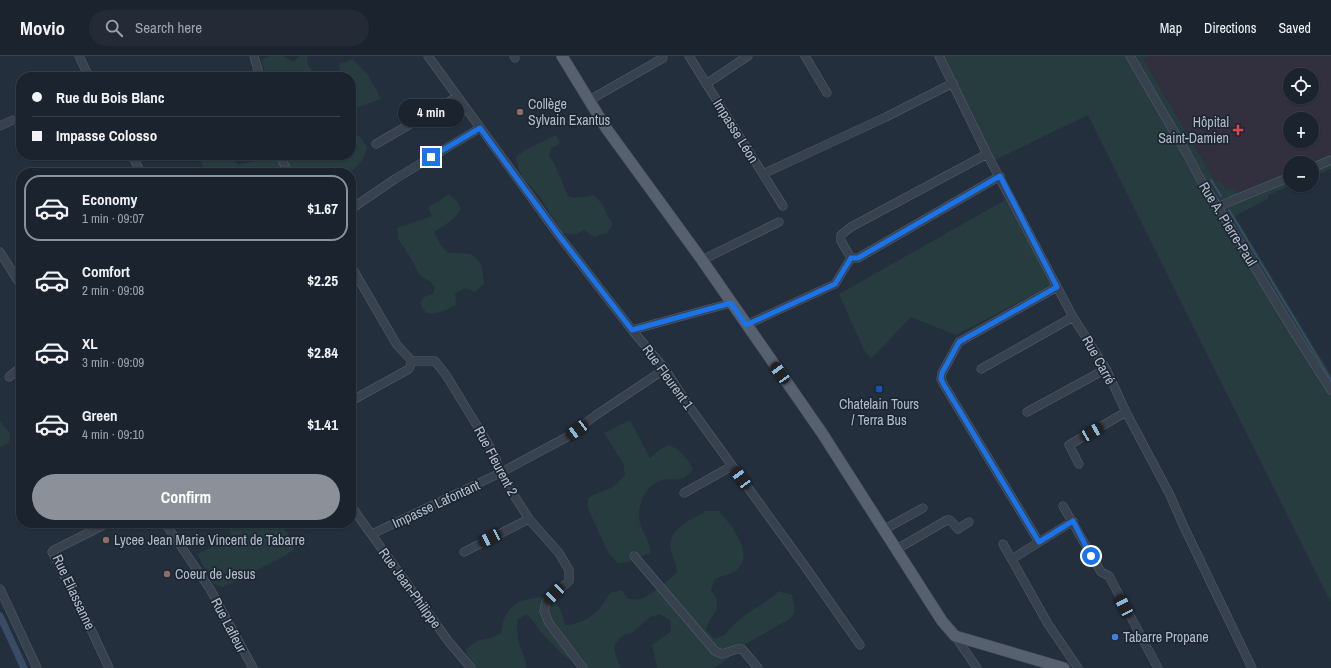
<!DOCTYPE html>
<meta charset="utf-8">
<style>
:root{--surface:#1b232e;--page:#242b36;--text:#f1f3f6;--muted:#a0a4aa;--line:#39404a;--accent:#8c9099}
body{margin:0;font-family:"Archivo Narrow",sans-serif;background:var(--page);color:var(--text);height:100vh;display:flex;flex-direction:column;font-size:15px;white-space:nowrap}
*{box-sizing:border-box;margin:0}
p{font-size:13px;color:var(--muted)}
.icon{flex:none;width:22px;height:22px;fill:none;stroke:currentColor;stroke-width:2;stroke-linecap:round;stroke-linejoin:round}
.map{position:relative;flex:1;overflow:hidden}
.sheet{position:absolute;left:16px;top:112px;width:340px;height:360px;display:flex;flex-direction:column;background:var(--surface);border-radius:16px;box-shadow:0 1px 3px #0004,0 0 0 1px var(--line)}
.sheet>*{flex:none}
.hud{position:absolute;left:16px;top:16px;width:340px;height:88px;border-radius:16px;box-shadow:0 1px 3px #0004,0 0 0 1px var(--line);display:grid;align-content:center;height:88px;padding:0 16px;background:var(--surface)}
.buttons{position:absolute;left:1283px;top:12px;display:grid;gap:8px}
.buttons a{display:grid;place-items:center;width:36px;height:36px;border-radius:50%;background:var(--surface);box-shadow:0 1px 3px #0004,0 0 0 1px var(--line);font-size:20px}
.end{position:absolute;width:18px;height:18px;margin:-9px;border:5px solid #1a73e8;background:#fff;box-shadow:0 0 0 2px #fff}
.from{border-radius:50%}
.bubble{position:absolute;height:28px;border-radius:14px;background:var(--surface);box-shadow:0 1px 3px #0004,0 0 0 1px var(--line);font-size:13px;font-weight:700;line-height:28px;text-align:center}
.car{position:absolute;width:12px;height:24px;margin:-12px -6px;border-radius:5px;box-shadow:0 0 3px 1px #0007;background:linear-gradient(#222 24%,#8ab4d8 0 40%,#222 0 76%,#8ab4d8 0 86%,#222 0)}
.hud b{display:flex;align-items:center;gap:14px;height:38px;font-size:15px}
.hud b+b{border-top:1px solid var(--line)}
.hud i{width:10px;height:10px;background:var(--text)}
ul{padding:7px 0 0;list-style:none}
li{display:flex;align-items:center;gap:12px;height:66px;margin:0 8px 6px;padding:0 8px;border:2px solid transparent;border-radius:16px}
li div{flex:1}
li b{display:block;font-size:15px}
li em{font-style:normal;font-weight:700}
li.active{border-color:var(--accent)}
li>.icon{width:36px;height:36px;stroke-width:1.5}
.cta{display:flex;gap:8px;margin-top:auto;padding:8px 16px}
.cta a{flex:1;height:46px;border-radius:24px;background:var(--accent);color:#fff;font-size:16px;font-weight:700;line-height:46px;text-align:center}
header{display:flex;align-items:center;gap:24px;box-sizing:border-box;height:56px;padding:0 20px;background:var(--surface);border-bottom:1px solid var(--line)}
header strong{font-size:19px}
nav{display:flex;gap:22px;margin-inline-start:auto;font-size:14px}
.search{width:280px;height:36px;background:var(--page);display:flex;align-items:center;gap:10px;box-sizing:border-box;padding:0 14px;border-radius:22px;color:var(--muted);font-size:15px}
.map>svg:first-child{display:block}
.medical{fill:#32303f;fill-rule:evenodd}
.green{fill:#263c3f}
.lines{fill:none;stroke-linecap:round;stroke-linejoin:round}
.stream{stroke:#394c67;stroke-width:2}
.canal{stroke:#394c67;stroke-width:7}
.minor-casing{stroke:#565f6c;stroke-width:9}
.major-casing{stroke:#414a57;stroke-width:12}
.minor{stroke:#38414e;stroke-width:8}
.major{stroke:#56606e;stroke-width:11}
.route{stroke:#1a73e8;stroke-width:5}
.education-dot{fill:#8d6e63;stroke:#1d2633;stroke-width:1.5}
.health-dot{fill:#e0444e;stroke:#1d2633;stroke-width:1.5}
.transit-dot{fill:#1a4fb4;stroke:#1d2633;stroke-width:1.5}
.shop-dot{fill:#3f7fe0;stroke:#1d2633;stroke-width:1.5}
.labels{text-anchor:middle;stroke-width:3.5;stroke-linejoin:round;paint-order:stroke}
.poi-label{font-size:14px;fill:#b4bcc9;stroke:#1d2633;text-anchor:start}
.street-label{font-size:14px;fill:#b4bcc9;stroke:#1d2633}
</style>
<header>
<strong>Movio</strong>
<div class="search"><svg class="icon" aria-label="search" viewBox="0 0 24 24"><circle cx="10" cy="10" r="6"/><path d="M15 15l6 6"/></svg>Search here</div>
<nav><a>Map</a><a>Directions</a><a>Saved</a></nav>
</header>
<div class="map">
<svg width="1331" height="612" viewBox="0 0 1331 612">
<rect width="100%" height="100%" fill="#242f3e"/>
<path class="medical" d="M1151 0H1331V98L1309 107H1290V115L1237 137 1225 133 1216 126 1143 3ZM1290 19H1312V41H1290ZM1290 63H1312V85H1290Z"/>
<path class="green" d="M271 0H283L293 6 300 0H308L307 7 316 21H267L261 4Z
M941 0H1151L1143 3 1216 126 1220 124 1225 133 1234 132 1237 137 1290 115V129H1292L1268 139V143L1235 160 1331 319V547L1088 59 995 104Z
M352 3 368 19 381 43 351 54V21H339L338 19 340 8Z
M351 75 361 82 367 92C364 103 357 114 346 117 342 118 336 117 332 117L329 114 306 117H206L198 99H231L238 109 261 103 268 99H351Z
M556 79 560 87 556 90 551 92 549 100 555 109 568 140C577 143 585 141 594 139L603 149 607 159 613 168 607 177 594 181 584 174 574 179 563 177C555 165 547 152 539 140 526 123 520 125 516 101L525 94Z
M1331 98V113L1312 121V107H1309Z
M449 138 458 146 461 154 452 164 434 176 440 188 448 197C454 197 466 197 470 198 482 202 484 218 484 228L475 236 465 232 455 238 456 249C444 255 440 258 426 257L420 247 424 241 433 238 435 232 431 226 420 220 410 201 398 183 397 172C409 167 421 165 432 160L428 151 439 145Z
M1005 144 1053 228 956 279 911 261 871 303 864 294 839 238Z
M630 364 650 402 659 394 669 389C682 395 686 400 693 414 690 416 687 420 684 422 677 425 668 422 662 424 646 429 638 447 639 462 640 475 651 484 650 497L628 506 618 507 609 498 588 453V442C604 433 614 435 625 418L623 407 604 377Z
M0 365 10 378 9 387 0 391Z
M706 455H719C731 469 757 499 735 515 730 519 721 520 715 523L711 534 717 543V554L710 563 706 574 714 583 725 579C738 559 762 551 779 535L792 539 795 555 791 562 744 589 725 605 714 612H657L652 589 671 575 670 564 660 558 650 561 633 576 622 580 614 589 616 600 621 612H578L572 605 563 599 540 575 534 566 526 558 517 564C517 572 517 580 519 587 521 595 527 603 526 612H475L470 606 466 593 477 585 490 582 501 577C504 547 521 543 548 540 559 549 562 555 565 569 587 568 600 555 610 537L622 534 628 543C632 543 637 544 641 543 652 539 669 524 677 516 676 507 673 502 671 494 666 473 691 464 706 455Z
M227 467H288L284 473 291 482 294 493 285 500 223 531 213 528 197 498 232 481Z"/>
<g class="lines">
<path class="stream" d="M1211 124 1221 140
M1229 154 1331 324"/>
<path class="canal" d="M0 560 24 612"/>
<g class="minor-casing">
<path id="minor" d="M79 0 89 21
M254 0 260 21
M428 0 560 181 632 274 665 313 686 346 804 509 860 589
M514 0 515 2
M689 0 783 150
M805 0 827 37
M939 0 987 98 1073 261 1106 313 1126 356 1170 439 1184 471 1252 612
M1130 0 1187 98 1204 130 1218 151 1294 276 1331 334
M706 28 748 0
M588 45 663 2
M0 70 13 64
M376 88 457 41
M987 98 851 171 841 179V185L851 202H858L1000 120
M132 99 141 117
M280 99 288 117
M1312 112 1331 104
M763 118 886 61 953 27
M1218 151 1231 145 1290 121
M351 153 395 123 480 72
M0 196 21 230
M702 204 779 166
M351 210 397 289 412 305H435L446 319 495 399 500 417 529 463 559 497 569 514V525L546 546 544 555 549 567 583 612
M746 269 835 228 851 202
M632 274 731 247
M981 313 1073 261
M9 321 21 311
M351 345 409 313 412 305
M1027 356 1106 313
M1079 408 1069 389 1126 356
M684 437 732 410
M351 450 449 586 471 612
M1063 450 1101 516 1109 520 1158 612
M108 467 54 494 52 496 81 552 109 612
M165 467 210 533 253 612
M883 474 923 452
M372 478 500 417 567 381 596 359 665 313
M1039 486 944 329 941 323 942 317 959 286 1057 231
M1003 488 1048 568 1078 612
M897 493 947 464H950L958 473 969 466
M464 496 529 463
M634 500 715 595 722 598 737 593H742L758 612
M1012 503 1073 465
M0 533 37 612
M955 580 977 612"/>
</g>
<g class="major-casing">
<path id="major" d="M562 0 606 72 702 204 822 377 942 565 955 580 1064 612"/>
</g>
<use href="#minor" class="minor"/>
<use href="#major" class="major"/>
</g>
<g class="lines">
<path class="route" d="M431 101 480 72 560 181 632 274 731 247 746 269 835 228 851 202H858L1000 120 1057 231 959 286 942 317 941 323 944 329 1039 486 1073 465 1091 500"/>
</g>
<g class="education-dot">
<circle cx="520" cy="56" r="4"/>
<circle cx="106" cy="484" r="4"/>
<circle cx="167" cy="518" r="4"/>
</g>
<path class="health-dot" d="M1236 68h4v4h4v4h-4v4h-4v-4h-4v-4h4z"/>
<rect class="transit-dot" x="875" y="329" width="8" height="8" rx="2"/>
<circle class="shop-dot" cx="1115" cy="581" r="4"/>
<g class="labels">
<g class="poi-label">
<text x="528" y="53">Collège<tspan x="528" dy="16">Sylvain Exantus</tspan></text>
<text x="1229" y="71" text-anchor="end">Hôpital<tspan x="1229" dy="16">Saint-Damien</tspan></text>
<text x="879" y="353" text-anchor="middle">Chatelain Tours<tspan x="879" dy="16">/ Terra Bus</tspan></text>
<text x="114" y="489">Lycee Jean Marie Vincent de Tabarre</text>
<text x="175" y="523">Coeur de Jesus</text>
<text x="1123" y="586">Tabarre Propane</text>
</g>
<g class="street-label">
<text transform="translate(736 75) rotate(58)" y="5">Impasse Léon</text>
<text transform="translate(1228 168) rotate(58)" y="5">Rue A. Pierre-Paul</text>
<text transform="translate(1099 304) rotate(61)" y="5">Rue Carré</text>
<text transform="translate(668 321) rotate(54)" y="5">Rue Fleurent 1</text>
<text transform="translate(496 405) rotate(62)" y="5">Rue Fleurent 2</text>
<text transform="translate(436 448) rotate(-25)" y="5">Impasse Lafontant</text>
<text transform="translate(410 532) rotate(54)" y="5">Rue Jean-Philippe</text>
<text transform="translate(74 536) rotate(65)" y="5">Rue Eliassanne</text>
<text transform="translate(229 569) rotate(62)" y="5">Rue Lafleur</text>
</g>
</g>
</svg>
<div class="buttons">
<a><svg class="icon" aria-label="locate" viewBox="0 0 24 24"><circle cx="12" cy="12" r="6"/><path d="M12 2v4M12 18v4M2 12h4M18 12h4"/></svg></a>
<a>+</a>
<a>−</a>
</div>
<i class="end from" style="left:1091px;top:500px"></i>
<i class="end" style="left:431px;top:101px"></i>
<div class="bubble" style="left:398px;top:43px;width:66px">4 min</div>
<i class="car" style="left:780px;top:317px;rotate:325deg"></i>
<i class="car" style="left:577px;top:374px;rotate:233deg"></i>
<i class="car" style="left:1092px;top:376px;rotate:60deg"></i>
<i class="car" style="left:741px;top:422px;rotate:324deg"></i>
<i class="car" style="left:490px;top:482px;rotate:243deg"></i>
<i class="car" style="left:554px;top:538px;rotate:224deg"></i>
<i class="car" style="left:1124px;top:550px;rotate:333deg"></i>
<div class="hud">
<b><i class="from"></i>Rue du Bois Blanc</b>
<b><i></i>Impasse Colosso</b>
</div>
<section class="sheet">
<ul>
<li class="active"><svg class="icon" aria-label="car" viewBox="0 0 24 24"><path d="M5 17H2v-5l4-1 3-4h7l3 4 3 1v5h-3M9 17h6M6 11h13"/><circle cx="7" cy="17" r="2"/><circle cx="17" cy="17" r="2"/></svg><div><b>Economy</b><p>1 min · 09:07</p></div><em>$1.67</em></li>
<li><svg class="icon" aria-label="car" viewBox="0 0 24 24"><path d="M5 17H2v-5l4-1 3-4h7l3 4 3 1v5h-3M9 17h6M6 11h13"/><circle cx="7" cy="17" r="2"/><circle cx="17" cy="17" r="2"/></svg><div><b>Comfort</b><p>2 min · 09:08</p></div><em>$2.25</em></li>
<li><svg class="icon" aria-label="car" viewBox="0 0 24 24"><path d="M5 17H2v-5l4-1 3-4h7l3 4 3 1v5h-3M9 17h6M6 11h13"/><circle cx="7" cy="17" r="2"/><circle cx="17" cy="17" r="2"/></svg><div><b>XL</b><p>3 min · 09:09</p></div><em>$2.84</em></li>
<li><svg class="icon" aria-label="car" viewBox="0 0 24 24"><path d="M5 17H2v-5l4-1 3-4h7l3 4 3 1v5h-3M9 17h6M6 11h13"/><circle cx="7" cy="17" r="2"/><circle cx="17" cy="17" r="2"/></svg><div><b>Green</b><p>4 min · 09:10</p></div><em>$1.41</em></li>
</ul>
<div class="cta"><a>Confirm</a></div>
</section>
</div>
